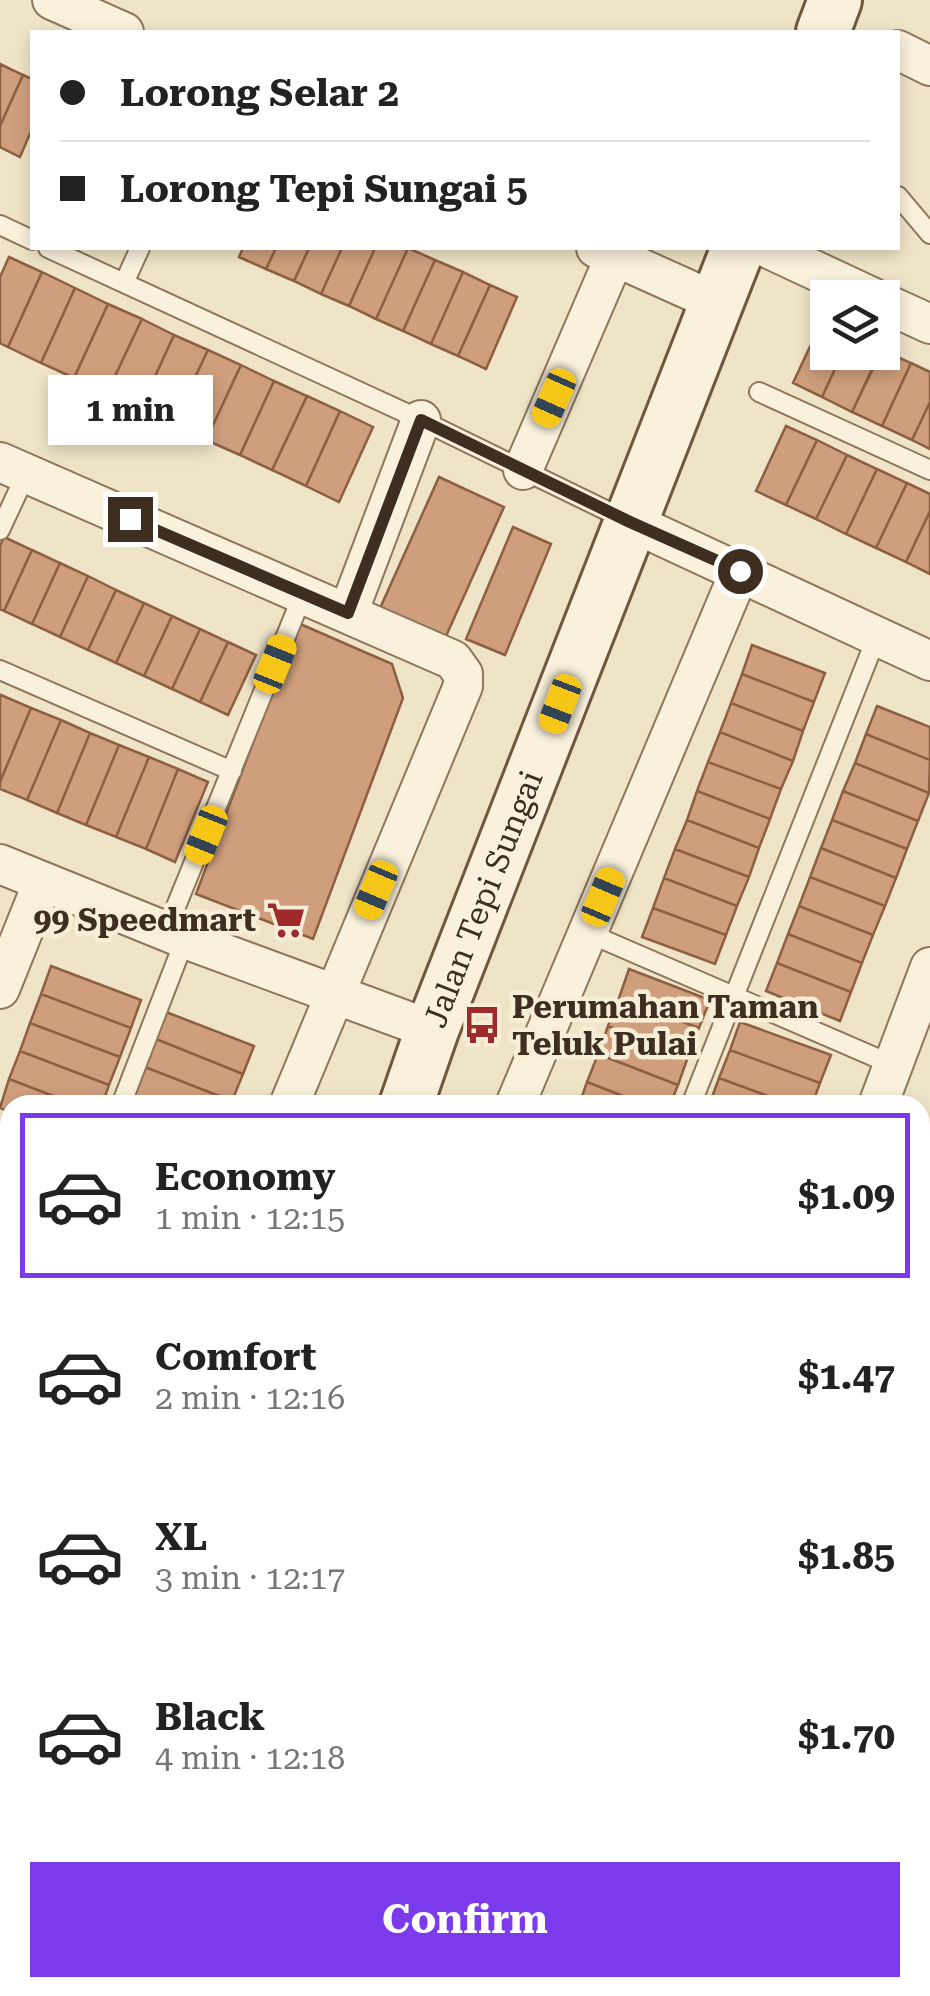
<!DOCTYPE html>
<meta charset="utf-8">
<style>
:root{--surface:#fff;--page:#f6f6f6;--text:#222;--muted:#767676;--line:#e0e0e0;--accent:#7c3aed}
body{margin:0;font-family:"Roboto Serif",serif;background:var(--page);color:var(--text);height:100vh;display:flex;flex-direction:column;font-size:38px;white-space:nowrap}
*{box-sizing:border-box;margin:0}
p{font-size:32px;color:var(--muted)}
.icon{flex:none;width:55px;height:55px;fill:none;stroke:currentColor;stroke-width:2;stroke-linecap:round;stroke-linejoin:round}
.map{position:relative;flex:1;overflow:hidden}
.sheet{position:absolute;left:0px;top:1095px;width:930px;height:902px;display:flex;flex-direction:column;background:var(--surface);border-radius:30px 30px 0 0;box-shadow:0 5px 15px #0003}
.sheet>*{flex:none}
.banner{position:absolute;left:30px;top:30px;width:870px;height:220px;border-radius:0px;box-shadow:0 5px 15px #0003;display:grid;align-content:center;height:220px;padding:0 30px;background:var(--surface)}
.tools{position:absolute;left:810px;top:280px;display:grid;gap:20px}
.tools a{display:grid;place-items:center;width:90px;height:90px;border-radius:0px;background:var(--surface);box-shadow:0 5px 15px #0003;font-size:50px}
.end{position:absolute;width:45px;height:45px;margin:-22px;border:12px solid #3d2e20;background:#fff;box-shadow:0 0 0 5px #fff}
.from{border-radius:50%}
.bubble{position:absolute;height:70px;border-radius:0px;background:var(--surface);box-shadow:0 5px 15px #0003;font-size:32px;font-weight:700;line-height:70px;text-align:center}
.car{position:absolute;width:30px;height:60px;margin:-30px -15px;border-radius:12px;box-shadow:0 0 8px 2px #0007;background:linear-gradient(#f5c518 24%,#345 0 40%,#f5c518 0 76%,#345 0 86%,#f5c518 0)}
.banner b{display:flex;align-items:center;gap:35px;height:95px;font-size:38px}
.banner b+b{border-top:2px solid var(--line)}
.banner i{width:25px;height:25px;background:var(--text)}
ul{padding:18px 0 0;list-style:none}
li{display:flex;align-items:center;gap:30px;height:165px;margin:0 20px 15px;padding:0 10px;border:5px solid transparent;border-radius:0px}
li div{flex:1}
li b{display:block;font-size:38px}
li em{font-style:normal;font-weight:700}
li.selected{border-color:var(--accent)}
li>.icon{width:90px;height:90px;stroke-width:1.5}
.button{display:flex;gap:20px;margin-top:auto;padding:20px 30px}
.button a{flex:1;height:115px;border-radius:0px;background:var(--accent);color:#fff;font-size:40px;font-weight:700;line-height:115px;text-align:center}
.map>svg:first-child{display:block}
.building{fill:#cf9f7d;stroke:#8d5f41;stroke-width:2.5}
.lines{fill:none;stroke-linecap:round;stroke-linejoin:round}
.service-casing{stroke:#8d765c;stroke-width:22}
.minor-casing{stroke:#8d765c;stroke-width:42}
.secondary-casing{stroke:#6f573f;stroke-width:58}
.service{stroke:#faf1dc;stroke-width:18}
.minor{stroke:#faf1dc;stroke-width:38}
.secondary{stroke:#faf1dc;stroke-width:52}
.route{stroke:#3d2e20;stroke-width:12}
.labels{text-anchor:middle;stroke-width:9;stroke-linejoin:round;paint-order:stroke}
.street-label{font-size:32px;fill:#3d2e20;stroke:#f7eed8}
.poi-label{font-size:32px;font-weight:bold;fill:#3d2e20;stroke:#f7eed8;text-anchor:end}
</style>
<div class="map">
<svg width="930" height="1996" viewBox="0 0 930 1996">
<rect width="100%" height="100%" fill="#f0e4c8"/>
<path class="building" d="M0 64 23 75 0 126Z
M23 75 32 79V129L20 157 0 147V126Z
M243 248H276L266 269 239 257Z
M276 248H309L294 281 266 269Z
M309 248H342L321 294 294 281Z
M342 248H375L349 306 321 294Z
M375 248H408L376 319 349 306Z
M408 248 435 260 403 331 376 319Z
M9 257 42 272 8 347 0 343V277Z
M435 260 463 272 431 344 403 331Z
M42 272 75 288 41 363 8 347Z
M463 272 490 285 458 356 431 344Z
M490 285 517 297 486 369 458 356Z
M75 288 108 304 74 378 41 363Z
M108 304 142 319 107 393 74 378Z
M142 319 174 335 140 409 107 393Z
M822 321 828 324V352H843L822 397 793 383Z
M174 335 208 350 173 424 140 409Z
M208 350 241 365 206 440 173 424Z
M882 350 911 363 882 426 852 412Z
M843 352H880L852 412 822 397Z
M911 363 930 372V402L912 440 882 426Z
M241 365 274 381 240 455 206 440Z
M274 381 307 396 272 470 240 455Z
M307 396 340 411 306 486 272 470Z
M930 402V449L912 440Z
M340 411 373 427 339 502 306 486Z
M786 426 817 440 786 505 756 491Z
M817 440 847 455 816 519 786 505Z
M847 455 877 469 846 534 816 519Z
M877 469 907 483 876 548 846 534Z
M439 477 504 507 442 645 377 615Z
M907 483 930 494V511L906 562 876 548Z
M930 511V574L906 562Z
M513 527 551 544 505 655 466 639Z
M4 537 32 550 4 611 0 609V546Z
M32 550 60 563 32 624 4 611Z
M60 563 88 576 60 637 32 624Z
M88 576 116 590 88 650 60 637Z
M116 590 144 603 116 663 88 650Z
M144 603 172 616 144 676 116 663Z
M172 616 200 629 172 689 144 676Z
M298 623 392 664 403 698 313 939 196 894Z
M200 629 228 642 200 702 172 689Z
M228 642 256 655 228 715 200 702Z
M752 645 825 673 814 702 742 674Z
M742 674 814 702 803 731 731 703Z
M1 695 31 708 0 782V698Z
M731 703 803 731 793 761 720 732Z
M877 706 930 727V760L866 734Z
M31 708 61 720 27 800 0 789V782Z
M61 720 90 733 57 813 27 800Z
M720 732 793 761 781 789 708 762Z
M90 733 119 745 86 825 57 813Z
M866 734 930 760 929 793 855 763Z
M119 745 149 757 116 837 86 825Z
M149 757 178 769 146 849 116 837Z
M708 762 781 789 770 819 697 791Z
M855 763 929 793 918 821 843 791Z
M178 769 208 782 175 862 146 849Z
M697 791 770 819 759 848 687 820Z
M843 791 918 821 907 849 832 820Z
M687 820 759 848 749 877 675 849Z
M832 820 907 849 896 878 821 848Z
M821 848 896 878 885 906 810 877Z
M675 849 749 877 737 906 664 878Z
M810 877 885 906 873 935 799 906Z
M664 878 737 906 726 935 653 908Z
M799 906 873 935 862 963 788 934Z
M653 908 726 935 715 964 642 937Z
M788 934 862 963 851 992 777 963Z
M777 963 851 992 840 1021 766 991Z
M51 966 141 1000 131 1028 41 994Z
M629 969 710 1000 699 1028 619 998Z
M41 994 131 1028 120 1057 30 1023Z
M619 998 699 1028 688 1057 608 1026Z
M166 1012 254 1046 243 1074 156 1039Z
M740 1022 831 1055 820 1083 730 1050Z
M30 1023 120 1057 109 1085 20 1051Z
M608 1026 688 1057 678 1085 598 1054Z
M156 1039 243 1074 232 1101 145 1067Z
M730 1050 820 1083 812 1105H792L719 1078Z
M20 1051 109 1085 102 1105H77L9 1079Z
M598 1054 678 1085 670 1105H646L587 1082Z
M145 1067 232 1101 231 1105H159L134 1095Z
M719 1078 792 1105H709Z
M9 1079 77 1105H10V1112L0 1108Z
M587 1082 646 1105H579Z
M0 1150 10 1154V1187L0 1183Z
M0 1183 10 1187V1220L0 1216Z
M0 1216 10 1220V1254L0 1250Z
M0 1250 10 1254V1287L0 1283Z
M0 1283 10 1287V1320L0 1316Z
M0 1316 10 1320V1341L6 1351 0 1349Z
M930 1339V1413L920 1408V1362Z
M0 1450 10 1454V1487L0 1483Z
M920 1460 930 1464V1504L920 1528Z
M0 1483 10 1487V1520L0 1516Z
M930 1504V1578L920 1574V1528Z
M0 1539 10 1542V1575L0 1571Z
M0 1571 10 1575V1607L0 1603Z
M0 1603 10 1607V1639L0 1635Z
M0 1635 10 1639V1653L4 1669 0 1668Z
M247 1988H273L295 1996H244Z
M273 1988H342L339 1996H295Z
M382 1988H436L458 1996H379Z
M436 1988H500L497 1996H458Z
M586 1988H658L676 1994 587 1996 583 1994Z
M708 1988H778L796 1994 709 1996 705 1994Z"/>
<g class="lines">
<g class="service-casing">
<path id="service" d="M898 196 930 234
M0 225 32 240
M48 248 421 420 626 520
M124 283 140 248
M759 392 930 470
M0 530 26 474
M0 670 232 771
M166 931 303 594
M588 933 893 1065
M121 1105 185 939
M691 1105 877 636
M0 1417 10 1391
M920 1435 930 1440
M0 1528 10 1532
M0 1804 10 1809
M355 1996 358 1988
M696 1996 699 1988"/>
</g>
<g class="minor-casing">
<path id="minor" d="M52 0 124 32
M898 50 930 66
M596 248 716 302
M767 248 874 298
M882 302 930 324
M0 462 453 660 463 674V686L289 1105
M523 470 615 256
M631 522 930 661
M348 613 421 420
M0 864 185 939 432 1030
M0 989 43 882
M515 1105 740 571
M878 1105 930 967
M920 1268 930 1272
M920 1604 930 1609
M920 1831 930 1804
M920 1953 930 1957
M180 1996 183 1988
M534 1996 537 1988
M860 1996 863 1988"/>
</g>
<g class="secondary-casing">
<g id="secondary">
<path d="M823 32 835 0"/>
<path id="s1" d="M406 1105 432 1030 738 248"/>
<path d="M67 1996 71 1988"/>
</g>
</g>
<use href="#service" class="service"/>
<use href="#minor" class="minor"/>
<use href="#secondary" class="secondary"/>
</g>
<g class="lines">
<path class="route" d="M130 519 348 613 421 420 630 522 740 571"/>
</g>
<defs>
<g id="supermarket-bare" transform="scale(3)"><path d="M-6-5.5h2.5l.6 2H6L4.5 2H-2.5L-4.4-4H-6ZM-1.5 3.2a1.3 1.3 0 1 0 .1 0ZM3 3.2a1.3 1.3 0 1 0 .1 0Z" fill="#9e2a2b" stroke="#f7eed8" stroke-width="2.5" paint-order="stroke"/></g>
<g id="bus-bare" transform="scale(3)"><path d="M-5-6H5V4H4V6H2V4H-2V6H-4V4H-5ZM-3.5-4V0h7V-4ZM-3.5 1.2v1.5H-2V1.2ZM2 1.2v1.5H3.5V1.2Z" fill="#9e2a2b" stroke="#f7eed8" stroke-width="2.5" paint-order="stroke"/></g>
</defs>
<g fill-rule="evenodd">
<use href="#supermarket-bare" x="286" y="920"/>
<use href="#bus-bare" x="482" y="1025"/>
</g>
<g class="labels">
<g class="street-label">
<text dy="11" stroke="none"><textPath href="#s1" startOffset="220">Jalan Tepi Sungai</textPath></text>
</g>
<g class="poi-label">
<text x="256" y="931">99 Speedmart</text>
<text x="512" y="1018" text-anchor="start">Perumahan Taman<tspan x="512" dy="37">Teluk Pulai</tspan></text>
</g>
</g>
</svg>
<div class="tools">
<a><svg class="icon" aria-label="layers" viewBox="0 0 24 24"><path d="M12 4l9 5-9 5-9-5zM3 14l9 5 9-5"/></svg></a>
</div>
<i class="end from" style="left:740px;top:571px"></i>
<i class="end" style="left:130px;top:519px"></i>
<div class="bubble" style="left:48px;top:375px;width:165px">1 min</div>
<i class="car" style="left:554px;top:398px;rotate:204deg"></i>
<i class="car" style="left:275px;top:664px;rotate:22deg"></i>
<i class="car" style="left:560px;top:704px;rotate:201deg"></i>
<i class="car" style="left:206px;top:835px;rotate:202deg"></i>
<i class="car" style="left:376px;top:890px;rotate:203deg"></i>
<i class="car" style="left:603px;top:897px;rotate:23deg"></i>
<div class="banner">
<b><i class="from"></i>Lorong Selar 2</b>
<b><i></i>Lorong Tepi Sungai 5</b>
</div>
<section class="sheet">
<ul>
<li class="selected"><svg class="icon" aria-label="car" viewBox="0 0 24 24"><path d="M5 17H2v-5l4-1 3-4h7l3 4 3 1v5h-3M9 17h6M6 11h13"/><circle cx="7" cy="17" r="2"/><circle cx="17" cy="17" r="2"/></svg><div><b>Economy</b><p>1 min · 12:15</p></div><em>$1.09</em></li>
<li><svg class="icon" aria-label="car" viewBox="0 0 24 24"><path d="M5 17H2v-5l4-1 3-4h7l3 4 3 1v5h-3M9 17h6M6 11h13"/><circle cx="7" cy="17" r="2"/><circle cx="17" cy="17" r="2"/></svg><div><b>Comfort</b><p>2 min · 12:16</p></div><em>$1.47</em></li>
<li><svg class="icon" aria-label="car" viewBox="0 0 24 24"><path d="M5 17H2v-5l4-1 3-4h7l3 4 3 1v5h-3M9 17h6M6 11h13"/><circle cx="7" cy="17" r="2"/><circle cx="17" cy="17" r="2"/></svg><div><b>XL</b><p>3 min · 12:17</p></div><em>$1.85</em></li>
<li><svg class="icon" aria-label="car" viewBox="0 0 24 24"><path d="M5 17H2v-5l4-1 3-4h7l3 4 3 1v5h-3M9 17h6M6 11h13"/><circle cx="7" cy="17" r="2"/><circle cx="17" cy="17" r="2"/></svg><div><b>Black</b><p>4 min · 12:18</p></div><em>$1.70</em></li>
</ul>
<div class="button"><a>Confirm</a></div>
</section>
</div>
